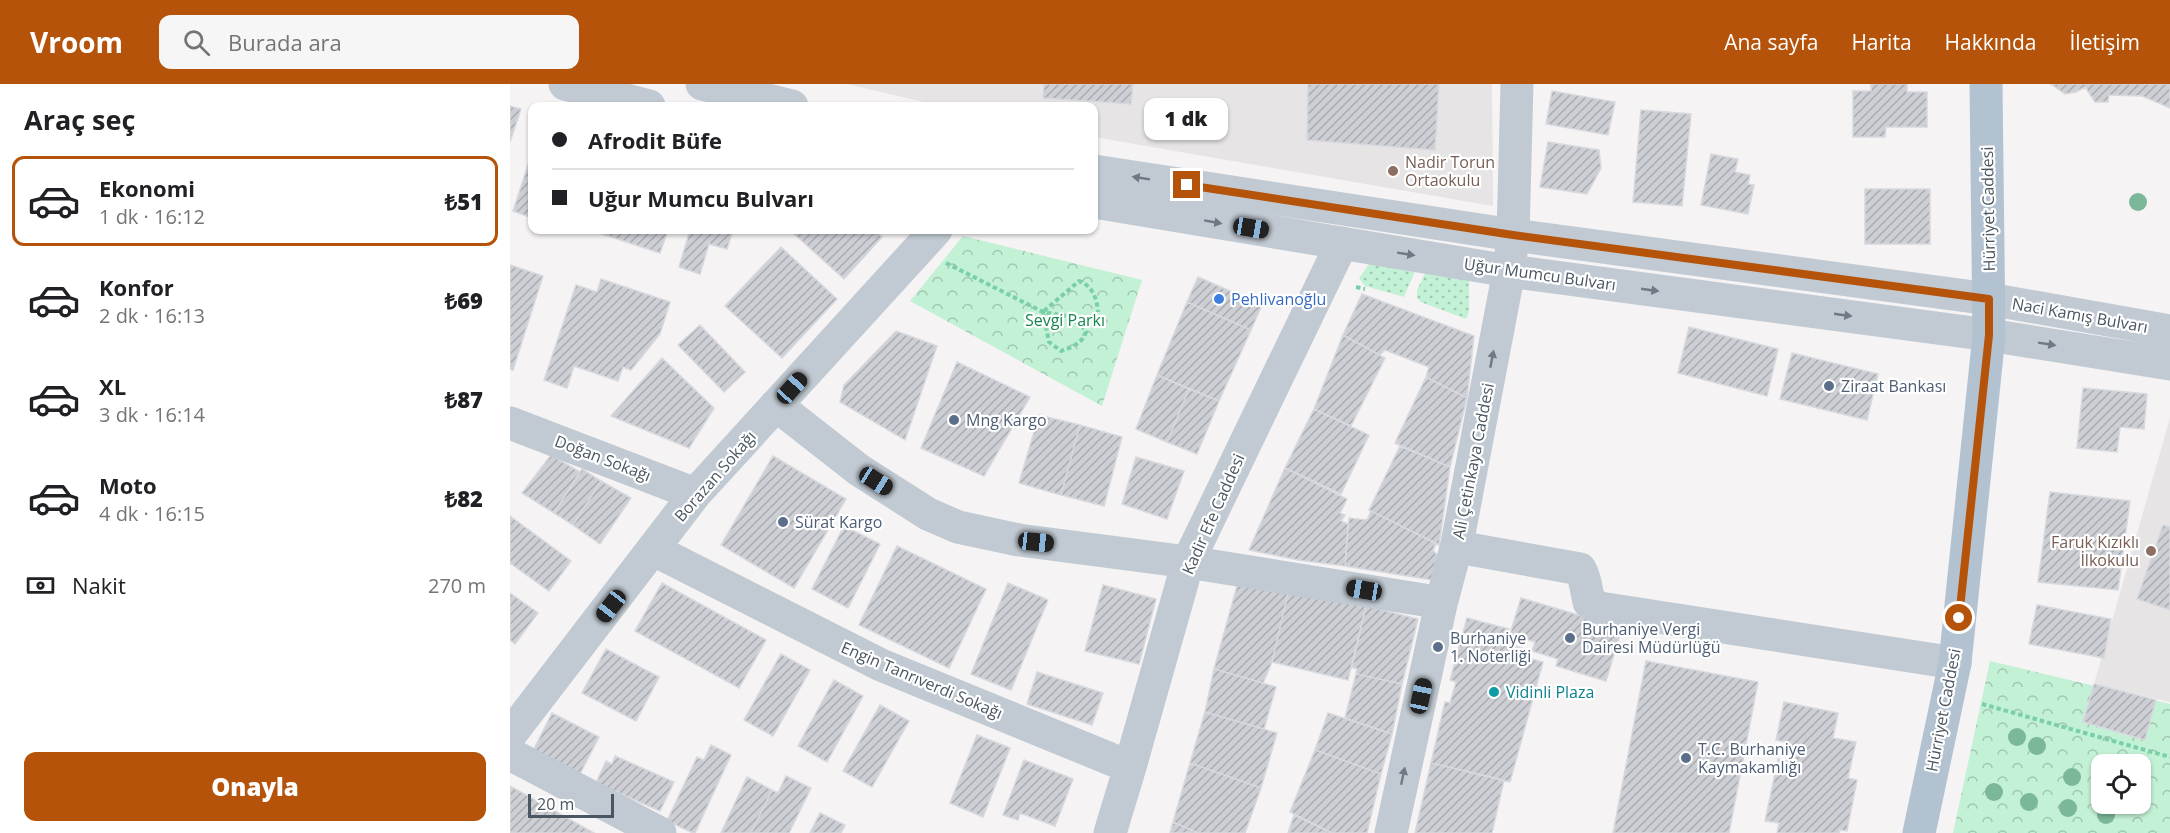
<!DOCTYPE html>
<html lang="tr">
<meta charset="utf-8">
<style>
:root{--surface:#fff;--page:#f6f6f6;--text:#202124;--muted:#757577;--line:#e0e0e0;--accent:#b45309}
body{margin:0;font-family:"Open Sans",sans-serif;background:var(--page);color:var(--text);height:100vh;display:flex;flex-direction:column;font-size:22px;white-space:nowrap}
*{box-sizing:border-box;margin:0}
p{font-size:20px;color:var(--muted)}
.icon{flex:none;width:33px;height:33px;fill:none;stroke:currentColor;stroke-width:2;stroke-linecap:round;stroke-linejoin:round}
.map{position:relative;flex:1;overflow:hidden}
.details{display:flex;flex-direction:column;background:var(--surface);width:510px}
.details>*{flex:none}
.guide{position:absolute;left:18px;top:18px;width:570px;height:132px;border-radius:12px;box-shadow:0 2px 4px #0004;display:grid;align-content:center;height:132px;padding:0 24px;background:var(--surface)}
.fabs{position:absolute;left:1581px;top:670px;display:grid;gap:12px}
.fabs a{display:grid;place-items:center;width:60px;height:60px;border-radius:12px;background:var(--surface);box-shadow:0 2px 4px #0004;font-size:30px}
.scale{position:absolute;left:18px;bottom:15px;width:86px;box-sizing:border-box;padding-left:6px;border:3px solid #4a5661;border-top:0;font-size:16px;line-height:21px;white-space:nowrap;color:#4a5661;-webkit-text-stroke:4px #fff;paint-order:stroke}
.end{position:absolute;width:27px;height:27px;margin:-14px;border:8px solid #b45309;background:#fff;box-shadow:0 0 0 3px #fff}
.from{border-radius:50%}
.bubble{position:absolute;height:42px;border-radius:12px;background:var(--surface);box-shadow:0 2px 4px #0004;font-size:20px;font-weight:800;line-height:42px;text-align:center}
.car{position:absolute;width:18px;height:36px;margin:-18px -9px;border-radius:8px;box-shadow:0 0 4px 2px #0007;background:linear-gradient(#222 24%,#8ab4d8 0 40%,#222 0 76%,#8ab4d8 0 86%,#222 0)}
.guide b{display:flex;align-items:center;gap:21px;height:57px;font-size:22px}
.guide b+b{border-top:2px solid var(--line)}
.guide i{width:15px;height:15px;background:var(--text)}
ul{padding:0;list-style:none}
li{display:flex;align-items:center;gap:18px;height:90px;margin:0 12px 9px;padding:0 12px;border:3px solid transparent;border-radius:12px}
li div{flex:1}
li b{display:block;font-size:22px}
li em{font-style:normal;font-weight:800}
li.active{border-color:var(--accent)}
li>.icon{width:54px;height:54px;stroke-width:1.5}
h2{padding:0 24px;font-size:27px;line-height:72px}
.pay{display:flex;align-items:center;gap:15px;height:66px;padding:0 24px;font-size:22px}
.pay p{margin-inline-start:auto}
.cta{display:flex;gap:12px;margin-top:auto;padding:12px 24px}
.cta a{flex:1;height:69px;border-radius:12px;background:var(--accent);color:#fff;font-size:24px;font-weight:800;line-height:69px;text-align:center}
header{display:flex;align-items:center;gap:36px;box-sizing:border-box;height:84px;padding:0 30px;background:var(--accent);color:#fff}
header strong{font-size:28px}
nav{display:flex;gap:33px;margin-inline-start:auto;font-size:21px}
.search{width:420px;height:54px;background:var(--page);display:flex;align-items:center;gap:15px;box-sizing:border-box;padding:0 21px;border-radius:12px;color:var(--muted);font-size:22px}
main{display:flex;flex:1;min-height:0}
.map>svg:first-child{display:block}
.education{fill:#e6e4e5}
.grass{fill:url(#grass-dots)}
.forest{fill:url(#forest-crowns);fill-rule:evenodd}
.building{fill:url(#building-hatch);stroke:#d7d9de;stroke-width:1.5}
.lines{fill:none;stroke-linecap:round;stroke-linejoin:round}
.path{stroke:#7ad0a6;stroke-width:4;stroke-dasharray:4.5 3;stroke-linecap:butt}
.minor{stroke:#c1cad2;stroke-width:33}
.major{stroke:#b3c2d1;stroke-width:33}
.tree{fill:#7bb799}
.oneway{fill:#6e7983}
.route{stroke:#b45309;stroke-width:8}
.education-dot{fill:#8d6e63;stroke:#fff;stroke-width:2}
.shop-dot{fill:#3f7fe0;stroke:#fff;stroke-width:2}
.service-dot{fill:#5c6f8a;stroke:#fff;stroke-width:2}
.culture-dot{fill:#0f9aa8;stroke:#fff;stroke-width:2}
.labels{text-anchor:middle;stroke-width:4.5;stroke-linejoin:round;paint-order:stroke}
.education-label{font-size:16px;fill:#785e54;stroke:#fff;text-anchor:start}
.street-label{font-size:16px;fill:#4a5661;stroke:#fff}
.shop-label{font-size:16px;fill:#366cbe;stroke:#fff;text-anchor:start}
.park-label{font-size:16px;fill:#17864f;stroke:#fff}
.service-label{font-size:16px;fill:#4e5e75;stroke:#fff;text-anchor:start}
.culture-label{font-size:16px;fill:#0d838f;stroke:#fff;text-anchor:start}
</style>
<header>
<strong>Vroom</strong>
<div class="search"><svg class="icon" aria-label="search" viewBox="0 0 24 24"><circle cx="10" cy="10" r="6"/><path d="M15 15l6 6"/></svg>Burada ara</div>
<nav><a>Ana sayfa</a><a>Harita</a><a>Hakkında</a><a>İletişim</a></nav>
</header>
<main>
<section class="details">
<h2>Araç seç</h2>
<ul>
<li class="active"><svg class="icon" aria-label="car" viewBox="0 0 24 24"><path d="M5 17H2v-5l4-1 3-4h7l3 4 3 1v5h-3M9 17h6M6 11h13"/><circle cx="7" cy="17" r="2"/><circle cx="17" cy="17" r="2"/></svg><div><b>Ekonomi</b><p>1 dk · 16:12</p></div><em>₺51</em></li>
<li><svg class="icon" aria-label="car" viewBox="0 0 24 24"><path d="M5 17H2v-5l4-1 3-4h7l3 4 3 1v5h-3M9 17h6M6 11h13"/><circle cx="7" cy="17" r="2"/><circle cx="17" cy="17" r="2"/></svg><div><b>Konfor</b><p>2 dk · 16:13</p></div><em>₺69</em></li>
<li><svg class="icon" aria-label="car" viewBox="0 0 24 24"><path d="M5 17H2v-5l4-1 3-4h7l3 4 3 1v5h-3M9 17h6M6 11h13"/><circle cx="7" cy="17" r="2"/><circle cx="17" cy="17" r="2"/></svg><div><b>XL</b><p>3 dk · 16:14</p></div><em>₺87</em></li>
<li><svg class="icon" aria-label="car" viewBox="0 0 24 24"><path d="M5 17H2v-5l4-1 3-4h7l3 4 3 1v5h-3M9 17h6M6 11h13"/><circle cx="7" cy="17" r="2"/><circle cx="17" cy="17" r="2"/></svg><div><b>Moto</b><p>4 dk · 16:15</p></div><em>₺82</em></li>
</ul>
<div class="pay"><svg class="icon" aria-label="cash" viewBox="0 0 24 24"><path d="M3 7h18v10H3z"/><circle cx="12" cy="12" r="2"/></svg>Nakit<p>270 m</p></div>
<div class="cta"><a>Onayla</a></div>
</section>
<div class="map">
<svg width="1660" height="749" viewBox="0 0 1660 749">
<defs>
<pattern id="grass-dots" width="8" height="8" patternUnits="userSpaceOnUse" patternTransform="scale(1.5)"><rect width="8" height="8" fill="#c3f1d5"/><path d="M2 2h.1M6 6h.1" fill="none" stroke="#a0c6b0" stroke-width="1.8" stroke-linecap="round"/></pattern>
<pattern id="forest-crowns" width="20" height="18" patternUnits="userSpaceOnUse" patternTransform="scale(1.5)"><rect width="20" height="18" fill="#c3f1d5"/><path d="M2 6a3 3 0 1 1 6 0M12 15a3 3 0 1 1 6 0" fill="none" stroke="#a0c6b0"/></pattern>
<pattern id="building-hatch" width="6" height="6" patternUnits="userSpaceOnUse" patternTransform="scale(1.5)"><rect width="6" height="6" fill="#cdcfd5"/><path d="M-1 1l2-2M0 6l6-6M5 7l2-2" fill="none" stroke="#a8abb0"/></pattern>
</defs>
<rect width="100%" height="100%" fill="#f5f3f3"/>
<path class="education" d="M337 0H982L983 122 584 53V22H431Z
M1660 334V618L1584 600Z"/>
<path class="grass" d="M862 176 908 180 894 213 855 202 849 194Z
M919 181 959 193V228L956 235 911 218 907 214V206Z"/>
<path class="forest" d="M453 152 632 196 592 322 400 217Z
M1480 577 1660 620V749H1443ZM1592 681H1630V720H1592Z"/>
<path class="building" d="M534 0H623L621 20 533 14Z
M798 0H929L925 66 797 56Z
M1361 0H1397V8H1417V43H1376L1375 53H1343V7H1361Z
M1541 0H1660V24L1632 12 1599 11 1598 18H1585L1575 3 1566 8 1555 10Z
M1042 7 1105 18 1098 51 1036 40Z
M0 22 11 25 0 58Z
M1131 26 1181 30 1172 122 1123 118Z
M1038 58 1089 66 1091 84 1077 110 1030 103Z
M22 69V134L3 127Z
M1201 70 1228 75 1225 88 1240 91 1238 100 1244 101 1238 130 1191 121Z
M1355 105H1420V160H1355Z
M87 146H158L150 169 86 148Z
M180 146H223L217 165 199 160 190 190 169 183Z
M284 146H364L372 153 334 195 282 148Z
M271 163 327 215 272 274 215 222Z
M0 181 33 192 3 286 0 285Z
M688 193 752 221 741 246 677 218Z
M91 195 160 218 150 250 121 286 113 283 108 297 64 282 57 304 34 296 66 201 87 208Z
M852 210 964 252 957 314 916 293 919 283 875 266 870 271 833 251Z
M677 218 741 246 709 317 647 291Z
M190 241 235 288 214 308 168 261Z
M1179 243 1268 265 1257 312 1168 289Z
M386 247 427 262 395 356 330 318 334 301Z
M833 251 875 274 841 342 804 325Z
M1282 269 1368 290 1357 336 1270 315Z
M152 274 204 324 179 364 101 332Z
M447 278 520 313 474 392 411 364Z
M647 291 679 305 657 358 626 345Z
M916 293 957 314 940 383 885 359Z
M1573 304 1637 310 1634 345 1610 343 1607 368 1567 364Z
M679 305 709 317 687 370 657 358Z
M804 325 859 351 831 410 775 384Z
M529 331 570 341 551 411 509 399Z
M570 341 612 353 594 422 551 411Z
M890 362 940 383 929 461 859 426Z
M41 371 70 388 44 429 12 409Z
M263 372 336 415 284 504 211 461Z
M626 373 674 387 657 435 612 420Z
M775 384 837 415 830 429 835 431 831 437 838 440 835 482 788 476 739 466Z
M72 385 91 397 63 441 44 429Z
M91 397 121 414 90 460 63 441Z
M1540 408 1620 417 1608 506 1528 498Z
M861 427 926 459 923 466 927 471 922 496 835 482 839 434 857 436Z
M0 432 61 477 39 507 0 479Z
M1653 441 1660 443V526L1627 515Z
M334 442 370 460 338 524 302 505Z
M387 462 476 505 439 584 349 541Z
M730 491 779 505 762 578 753 599 704 585Z
M152 499 256 556 229 604 125 547Z
M498 499 538 516 501 606 461 590Z
M593 501 646 515 629 580 575 567Z
M779 505 856 522 838 596 762 578Z
M0 509 28 529 5 560 0 556Z
M1011 514 1112 544 1096 597 1046 582 1048 575 1022 567 1025 558 1000 550Z
M1527 521 1601 535 1594 574 1519 560Z
M856 522 908 535 892 600 846 590 847 585 842 583Z
M957 534 999 545 995 559 1012 564 1010 572 1033 578 1000 698 921 679 935 618 940 619 946 598 940 596Z
M96 565 149 593 126 637 72 609Z
M271 570 300 586 263 652 234 636Z
M1136 577 1248 598 1219 749H1103Z
M704 585 766 603 754 645 695 628Z
M527 588 593 609 582 641 517 620Z
M846 590 892 600 882 650 835 634Z
M324 596 353 612 317 678 288 662Z
M1584 600 1646 616 1635 656 1573 638Z
M1274 618 1328 629 1323 654 1346 658 1338 694 1347 696 1337 747 1330 746 1329 749H1267L1269 739 1255 737 1268 675 1277 677 1281 659 1266 656Z
M370 621 399 637 362 703 333 687Z
M695 628 767 649 751 704 680 679Z
M42 629 89 653 69 692 22 669Z
M818 629 882 650 871 690 805 666Z
M467 651 500 664 473 733 440 719Z
M201 661 221 671 185 749H183L157 737 187 673 194 676Z
M805 666 871 690 857 749H822L780 728Z
M105 672 164 698 150 727 86 699 96 677 102 680Z
M514 676 563 695 545 742 510 729 508 736 493 731Z
M680 679 751 704 735 749H688L663 738Z
M921 679 994 696 982 749H905Z
M276 692 301 704 279 749H241L262 706 268 709Z
M237 693 262 706 241 749H211Z
M0 702 84 749H0Z
M310 729 335 741 331 749H300Z
M784 731 822 749H778Z
M663 738 688 749H660Z"/>
<g class="lines">
<path class="path" d="M436 179 533 228 556 232 571 241 576 248C572 260 562 263 551 267L539 258 533 228
M846 203 855 205
M534 227 569 197C583 202 587 215 588 228
M1472 620 1660 673"/>
<path class="minor" d="M55 0 139 22
M192 0 282 22
M584 87 1003 151 1479 215 1660 247
M584 118 999 187 1479 251 1660 280
M266 321 349 386 418 430 448 443 509 456 678 478 920 517 931 520
M0 339 185 410
M947 460 959 465 1070 485C1076 495 1076 506 1079 518L1090 524 1445 579
M144 466 371 581 620 683
M0 651 185 410 426 146
M0 670 150 749
M600 749 620 683 678 478 832 159
M881 749 931 520 947 460 999 187 1003 151 1007 0"/>
<path class="major" d="M1409 749 1445 579 1479 251 1476 0"/>
</g>
<g class="tree">
<circle cx="1628" cy="118" r="9"/>
<circle cx="1507" cy="653" r="9"/>
<circle cx="1527" cy="662" r="9"/>
<circle cx="1562" cy="693" r="9"/>
<circle cx="1484" cy="708" r="9"/>
<circle cx="1519" cy="718" r="9"/>
<circle cx="1558" cy="724" r="9"/>
<circle cx="1596" cy="731" r="9"/>
</g>
<defs><path id="oneway-solid" d="M-6-.8H1V-3.2L6.5 0L1 3.2V.8H-6Z" transform="scale(1.5)"/></defs>
<g class="oneway">
<use href="#oneway-solid" transform="translate(631 94) rotate(-171)"/>
<use href="#oneway-solid" transform="translate(703 138) rotate(10)"/>
<use href="#oneway-solid" transform="translate(896 170) rotate(9)"/>
<use href="#oneway-solid" transform="translate(1140 206) rotate(8)"/>
<use href="#oneway-solid" transform="translate(1333 231) rotate(8)"/>
<use href="#oneway-solid" transform="translate(1537 260) rotate(9)"/>
<use href="#oneway-solid" transform="translate(982 275) rotate(-79)"/>
<use href="#oneway-solid" transform="translate(893 692) rotate(-78)"/>
</g>
<g class="lines">
<path class="route" d="M677 101 1003 151 1479 215V251L1449 534"/>
</g>
<g class="education-dot">
<circle cx="883" cy="87" r="6"/>
<circle cx="1641" cy="467" r="6"/>
</g>
<circle class="shop-dot" cx="709" cy="215" r="6"/>
<g class="service-dot">
<circle cx="1319" cy="302" r="6"/>
<circle cx="444" cy="336" r="6"/>
<circle cx="273" cy="438" r="6"/>
<circle cx="1060" cy="554" r="6"/>
<circle cx="928" cy="563" r="6"/>
<circle cx="1176" cy="674" r="6"/>
</g>
<circle class="culture-dot" cx="984" cy="608" r="6"/>
<g class="labels">
<g class="education-label">
<text x="895" y="84">Nadir Torun<tspan x="895" dy="18">Ortaokulu</tspan></text>
<text x="1629" y="464" text-anchor="end">Faruk Kızıklı<tspan x="1629" dy="18">İlkokulu</tspan></text>
</g>
<g class="street-label">
<text transform="translate(1478 125) rotate(-91)" y="6">Hürriyet Caddesi</text>
<text transform="translate(1030 190) rotate(8)" y="6">Uğur Mumcu Bulvarı</text>
<text transform="translate(1570 231) rotate(10)" y="6">Naci Kamış Bulvarı</text>
<text transform="translate(93 374) rotate(21)" y="6">Doğan Sokağı</text>
<text transform="translate(963 377) rotate(-79)" y="6">Ali Çetinkaya Caddesi</text>
<text transform="translate(205 392) rotate(-49)" y="6">Borazan Sokağı</text>
<text transform="translate(703 430) rotate(-66)" y="6">Kadir Efe Caddesi</text>
<text transform="translate(412 596) rotate(23)" y="6">Engin Tanrıverdi Sokağı</text>
<text transform="translate(1433 626) rotate(-79)" y="6">Hürriyet Caddesi</text>
</g>
<g class="shop-label">
<text x="721" y="221">Pehlivanoğlu</text>
</g>
<g class="park-label">
<text x="555" y="242">Sevgi Parkı</text>
</g>
<g class="service-label">
<text x="1331" y="308">Ziraat Bankası</text>
<text x="456" y="342">Mng Kargo</text>
<text x="285" y="444">Sürat Kargo</text>
<text x="1072" y="551">Burhaniye Vergi<tspan x="1072" dy="18">Dairesi Müdürlüğü</tspan></text>
<text x="940" y="560">Burhaniye<tspan x="940" dy="18">1. Noterliği</tspan></text>
<text x="1188" y="671">T.C. Burhaniye<tspan x="1188" dy="18">Kaymakamlığı</tspan></text>
</g>
<g class="culture-label">
<text x="996" y="614">Vidinli Plaza</text>
</g>
</g>
</svg>
<div class="fabs">
<a><svg class="icon" aria-label="locate" viewBox="0 0 24 24"><circle cx="12" cy="12" r="6"/><path d="M12 2v4M12 18v4M2 12h4M18 12h4"/></svg></a>
</div>
<div class="scale">20 m</div>
<i class="end from" style="left:1449px;top:534px"></i>
<i class="end" style="left:677px;top:101px"></i>
<div class="bubble" style="left:634px;top:14px;width:84px">1 dk</div>
<i class="car" style="left:741px;top:144px;rotate:99deg"></i>
<i class="car" style="left:282px;top:304px;rotate:42deg"></i>
<i class="car" style="left:366px;top:397px;rotate:122deg"></i>
<i class="car" style="left:526px;top:458px;rotate:96deg"></i>
<i class="car" style="left:854px;top:506px;rotate:279deg"></i>
<i class="car" style="left:101px;top:522px;rotate:218deg"></i>
<i class="car" style="left:911px;top:612px;rotate:12deg"></i>
<div class="guide">
<b><i class="from"></i>Afrodit Büfe</b>
<b><i></i>Uğur Mumcu Bulvarı</b>
</div>
</div>
</main>
